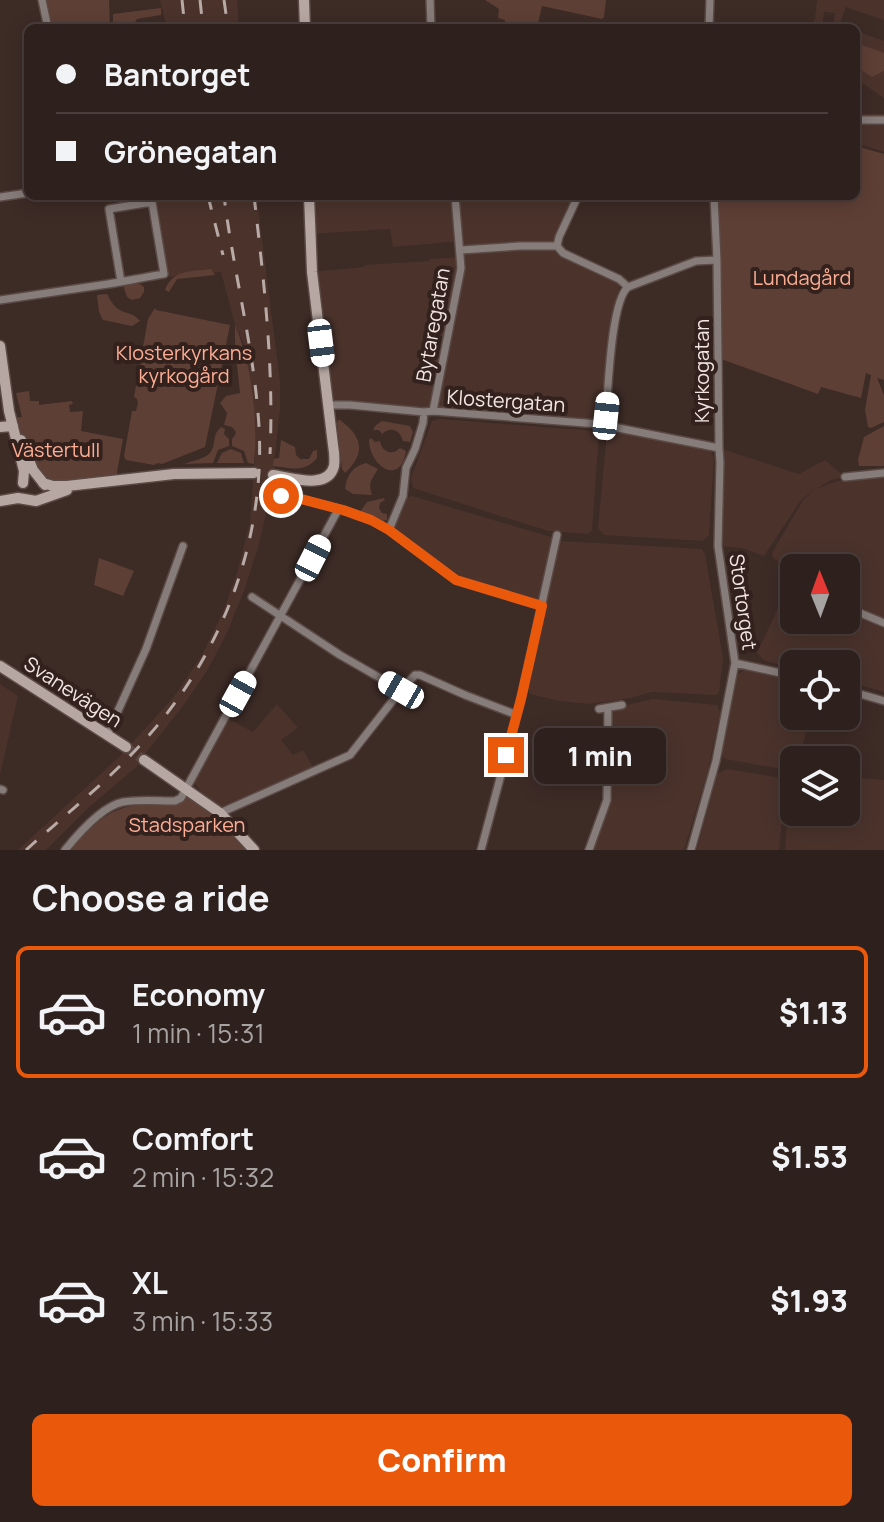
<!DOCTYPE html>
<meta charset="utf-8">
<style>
:root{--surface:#2e201c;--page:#362825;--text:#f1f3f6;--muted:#a7a3a3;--line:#493e3b;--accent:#ea580c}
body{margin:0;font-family:Manrope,sans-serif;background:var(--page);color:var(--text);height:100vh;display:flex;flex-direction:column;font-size:30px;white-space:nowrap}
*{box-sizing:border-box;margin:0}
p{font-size:26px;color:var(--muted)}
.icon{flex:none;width:44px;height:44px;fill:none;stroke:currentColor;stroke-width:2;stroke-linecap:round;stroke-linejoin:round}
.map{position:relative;height:850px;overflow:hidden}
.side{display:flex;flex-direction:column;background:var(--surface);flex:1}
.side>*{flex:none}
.top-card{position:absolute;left:24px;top:24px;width:836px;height:176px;border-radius:12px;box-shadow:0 4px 20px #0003,0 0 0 2px var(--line);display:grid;align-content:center;height:176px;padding:0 32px;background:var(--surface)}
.needle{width:52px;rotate:359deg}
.controls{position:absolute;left:780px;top:554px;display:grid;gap:16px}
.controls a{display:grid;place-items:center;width:80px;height:80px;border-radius:12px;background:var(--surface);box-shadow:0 4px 20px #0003,0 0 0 2px var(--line);font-size:40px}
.end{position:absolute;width:36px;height:36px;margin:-18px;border:10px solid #ea580c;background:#fff;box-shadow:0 0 0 4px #fff}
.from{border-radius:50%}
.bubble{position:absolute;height:56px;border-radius:12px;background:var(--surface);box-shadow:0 4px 20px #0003,0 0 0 2px var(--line);font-size:26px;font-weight:800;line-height:56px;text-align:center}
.car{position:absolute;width:24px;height:48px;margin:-24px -12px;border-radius:10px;box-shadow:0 0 6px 2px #0007;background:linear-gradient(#fff 24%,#345 0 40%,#fff 0 76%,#345 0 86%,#fff 0)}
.top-card b{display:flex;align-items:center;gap:28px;height:76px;font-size:30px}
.top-card b+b{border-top:2px solid var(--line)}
.top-card i{width:20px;height:20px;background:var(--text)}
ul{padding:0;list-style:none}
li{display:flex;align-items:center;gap:24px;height:132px;margin:0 16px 12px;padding:0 16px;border:4px solid transparent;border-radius:12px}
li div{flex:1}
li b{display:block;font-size:30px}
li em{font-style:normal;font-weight:800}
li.on{border-color:var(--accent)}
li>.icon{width:72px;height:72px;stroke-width:1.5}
h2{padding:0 32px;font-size:36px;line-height:96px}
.cta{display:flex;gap:16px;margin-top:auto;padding:16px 32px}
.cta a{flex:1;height:92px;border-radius:12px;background:var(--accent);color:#fff;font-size:32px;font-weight:800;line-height:92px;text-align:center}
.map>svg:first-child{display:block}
.built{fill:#4b332c}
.green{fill:#5e3f36}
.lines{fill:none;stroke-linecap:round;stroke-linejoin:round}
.secondary-tunnel{stroke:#584742;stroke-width:10;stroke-dasharray:10 5;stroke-linecap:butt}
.street-casing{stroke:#5a4944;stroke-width:10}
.secondary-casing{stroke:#5a4944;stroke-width:13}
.street{stroke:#867c79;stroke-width:7}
.secondary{stroke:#b7a7a3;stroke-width:10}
.rail{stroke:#b8aaa6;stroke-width:3;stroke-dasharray:14 14;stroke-linecap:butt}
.route{stroke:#ea580c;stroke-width:10}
.labels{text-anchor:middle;stroke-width:8;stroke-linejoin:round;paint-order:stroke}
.park-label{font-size:20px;fill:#fead95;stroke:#32211c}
.street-label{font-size:20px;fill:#f2e6e3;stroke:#32211c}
</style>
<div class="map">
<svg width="884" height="850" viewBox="0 0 884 850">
<rect width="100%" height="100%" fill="#3d2b26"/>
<path class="built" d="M160 0H237L239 28H167Z
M817 0H884V20L846 7 840 24 849 28H833L835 13 824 12 822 28H796V25L811 26 815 19Z
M856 31 884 41V98L856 79Z
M856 114H884V152L856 143Z
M151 196H262V198L257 199 280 383V409L271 492 259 544 244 591 226 635 207 671 183 706 146 753 142 762 87 809 46 850H18L119 757 173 698 202 655 223 612 238 570 250 522 255 456V425L244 345 235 325 221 272 170 277 164 274Z
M309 196H455L460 241 393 247 390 229 310 234Z
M457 196H578L558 242 564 250 620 282 611 331 603 417 596 422 443 410 437 404 464 265Z
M461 257 433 411 328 405 312 272 364 267 365 265 429 261V259Z
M439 419 596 431 599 434 592 530 588 534 548 531 413 488 411 478 432 421Z
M615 430 710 449 714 458 709 535 703 541 604 535 598 528 607 433Z
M719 448 799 474 825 460 845 477 831 480 816 489 837 481 884 477V619L846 602V568H794V571L773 558 772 553 803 500 815 489 801 500 764 556 742 548 718 546Z
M412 496 551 537 553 542 541 596 536 600 458 576 398 531 395 526 405 499Z
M559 541 702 549 705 554 723 658 719 693 716 695 652 692 630 698 589 704 559 701 530 694 527 688 557 544Z
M794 579V620H846V610L884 626V692L846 681V664H794V668L765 661 757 653 791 580Z
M745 670 794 681V716H810L799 760H794V770H787L725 759 721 754 738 674Z
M0 684 18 696 0 775Z
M653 699 717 705 720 712 708 770 684 850H593L611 801 612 711 618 707Z
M277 704 298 728 281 740 293 755 303 750 314 769 219 808 213 806 193 781 227 718 253 732Z
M727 769 783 778 786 784 779 850H697L717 774Z
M792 776H794V812H846V777L884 780V850H785L790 781Z"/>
<path class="green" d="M42 0H109L110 28H48Z
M485 0H606L604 17 602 19 542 6 537 28H503L505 20 498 18 499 9Z
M161 8V15L137 19 131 28H113V14Z
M856 43 884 53V71L872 77 856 67Z
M856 146 884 154V380L877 378 884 395V422L871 428 868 427 865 410 871 375 866 373 861 398 821 387 818 394 721 359 718 196H856Z
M211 269 215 275 177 279 169 292 165 290C173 269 191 272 211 269Z
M133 283 140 284 144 287V292L140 298 132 300 127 297 123 285Z
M107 294C119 319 130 308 140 321L132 326 103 320 99 312 97 295Z
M155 308 156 310 230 325 205 447 162 464 158 463 154 465 126 460 124 456 132 411H136L138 403 137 399 134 397 148 319Z
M235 325C252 365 258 420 254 464L248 463 244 451 232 446V439L235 435 236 432 232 427 224 425 227 413 220 403 226 396 240 393C238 370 234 348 235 325Z
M29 391 30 401H39V405L72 401 73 404 69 405 70 412 83 411 81 431 123 439 117 472 118 479 46 488 37 478 31 477 11 418 22 417 16 393Z
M340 420C363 437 366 453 345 473L342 469 337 424 338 420Z
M382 421 410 426 413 432 410 442 403 441C400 430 391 426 382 434L379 430H373L376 425Z
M884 426V466H859L858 460 864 437Z
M221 427 225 429 224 434 229 439V446L218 450 213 463 184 464C191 461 205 459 210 453 217 444 211 436 221 427Z
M371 438 375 442 380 441C382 452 392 456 400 448L406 451C400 488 369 465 369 440Z
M281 440 295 447 296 455 300 459H309L313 451 317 450V458C305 473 291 468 273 466L274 459 279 458Z
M231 449 241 453 244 463H217L222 453Z
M366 463 378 469C371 481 368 481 372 495L353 494 345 489C346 476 353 466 366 463Z
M384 498 385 500 380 503 379 508 382 513 387 514V520L383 521 360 512 367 502Z
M99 558 134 571 123 596 94 585Z
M186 794 212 813 246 850H67C107 813 115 801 172 805Z"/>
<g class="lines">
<path class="secondary-tunnel" d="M126 747 144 760"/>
<g class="street-casing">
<path id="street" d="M42 0 48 28
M430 0 431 28
M709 28 710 0
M856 120H884
M0 197 28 193
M557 246 563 253 619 279 628 287
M557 246 559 237 578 196
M461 250 520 246H557
M628 287 696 261 717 260
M0 300 108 284C127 281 145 277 164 274L152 202 109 209 121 282
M328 405H350L424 412 433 411 598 424 719 448
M433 411 461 268 455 196
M605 425C608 398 610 302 628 287
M845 477 884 473
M278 499 281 496 286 495 343 510 371 520 389 530 456 580 542 606
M389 530 403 496 406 468 415 449 423 423 424 412
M252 597 340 655 401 690
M846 607 884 623
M735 663 794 676
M846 690 884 701
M599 709 622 705
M107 735 146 649 183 546
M0 789 3 790
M220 813 350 755 401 690 415 675H420L465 695 517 715
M65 850C78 834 102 806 123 802 140 799 158 801 175 801L181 798 338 510
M481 850 521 699 557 535
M589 850 607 800 608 708
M691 850 716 761 735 663 718 546 720 462 719 448 717 260 714 196"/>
</g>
<g class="secondary-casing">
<path id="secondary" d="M304 0 305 28
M0 346 9 411 24 471 23 483
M0 427 13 426
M21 440 33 470 45 485
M273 475C290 477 328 491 334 466 335 459 334 451 333 445L312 272 309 196
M43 483 53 486H67L174 474 254 473
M0 501 18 498 36 501 67 490
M0 666 126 747
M144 760 220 813 254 850"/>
</g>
<use href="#street" class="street"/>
<use href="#secondary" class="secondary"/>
<path class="rail" d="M182 0 185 28
M200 0 203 28
M224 0 228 28
M208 196 223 255
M254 196C264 282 274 367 270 454
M26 850C65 815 107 782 142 743 224 654 269 533 258 413 252 340 233 269 224 196"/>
</g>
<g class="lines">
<path class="route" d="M281 496 286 495 343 510 371 520 389 530 456 580 542 606 521 699 506 755"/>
</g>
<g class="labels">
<g class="park-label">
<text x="802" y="285">Lundagård</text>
<text x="184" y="360">Klosterkyrkans<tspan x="184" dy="23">kyrkogård</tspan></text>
<text x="56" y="457">Västertull</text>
<text x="187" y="832">Stadsparken</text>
</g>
<g class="street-label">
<text transform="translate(433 325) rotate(-80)" y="7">Bytaregatan</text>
<text transform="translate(702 371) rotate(-90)" y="7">Kyrkogatan</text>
<text transform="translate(506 401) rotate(4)" y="7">Klostergatan</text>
<text transform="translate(743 602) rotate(82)" y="7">Stortorget</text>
<text transform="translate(73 692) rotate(33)" y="7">Svanevägen</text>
</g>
</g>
</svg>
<div class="controls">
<a><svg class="needle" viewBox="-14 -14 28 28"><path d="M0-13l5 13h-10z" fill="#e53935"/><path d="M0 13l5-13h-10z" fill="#a7a3a3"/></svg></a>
<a><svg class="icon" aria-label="locate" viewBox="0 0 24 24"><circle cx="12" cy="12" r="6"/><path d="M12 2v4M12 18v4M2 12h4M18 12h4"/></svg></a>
<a><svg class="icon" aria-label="layers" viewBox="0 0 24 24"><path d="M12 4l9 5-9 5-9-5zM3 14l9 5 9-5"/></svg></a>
</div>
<i class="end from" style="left:281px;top:496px"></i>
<i class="end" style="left:506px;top:755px"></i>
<div class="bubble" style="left:534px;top:728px;width:132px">1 min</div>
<i class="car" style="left:321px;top:343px;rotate:173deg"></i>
<i class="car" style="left:606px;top:416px;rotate:6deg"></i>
<i class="car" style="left:313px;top:558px;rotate:27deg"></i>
<i class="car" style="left:401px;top:690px;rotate:300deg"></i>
<i class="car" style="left:238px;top:694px;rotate:29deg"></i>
<div class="top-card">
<b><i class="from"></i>Bantorget</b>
<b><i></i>Grönegatan</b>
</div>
</div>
<section class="side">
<h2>Choose a ride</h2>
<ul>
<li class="on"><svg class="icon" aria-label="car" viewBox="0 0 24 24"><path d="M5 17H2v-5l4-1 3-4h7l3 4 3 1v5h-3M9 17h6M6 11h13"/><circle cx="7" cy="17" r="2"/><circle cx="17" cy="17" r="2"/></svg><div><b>Economy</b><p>1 min · 15:31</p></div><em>$1.13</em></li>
<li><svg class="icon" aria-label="car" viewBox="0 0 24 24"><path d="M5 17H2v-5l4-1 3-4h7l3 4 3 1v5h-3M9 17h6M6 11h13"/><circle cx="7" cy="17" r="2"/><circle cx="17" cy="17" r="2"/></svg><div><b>Comfort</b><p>2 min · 15:32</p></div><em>$1.53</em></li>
<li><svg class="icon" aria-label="car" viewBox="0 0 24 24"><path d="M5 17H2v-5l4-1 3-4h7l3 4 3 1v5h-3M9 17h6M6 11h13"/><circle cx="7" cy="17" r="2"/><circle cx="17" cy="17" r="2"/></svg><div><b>XL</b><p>3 min · 15:33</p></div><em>$1.93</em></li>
</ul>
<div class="cta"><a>Confirm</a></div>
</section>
